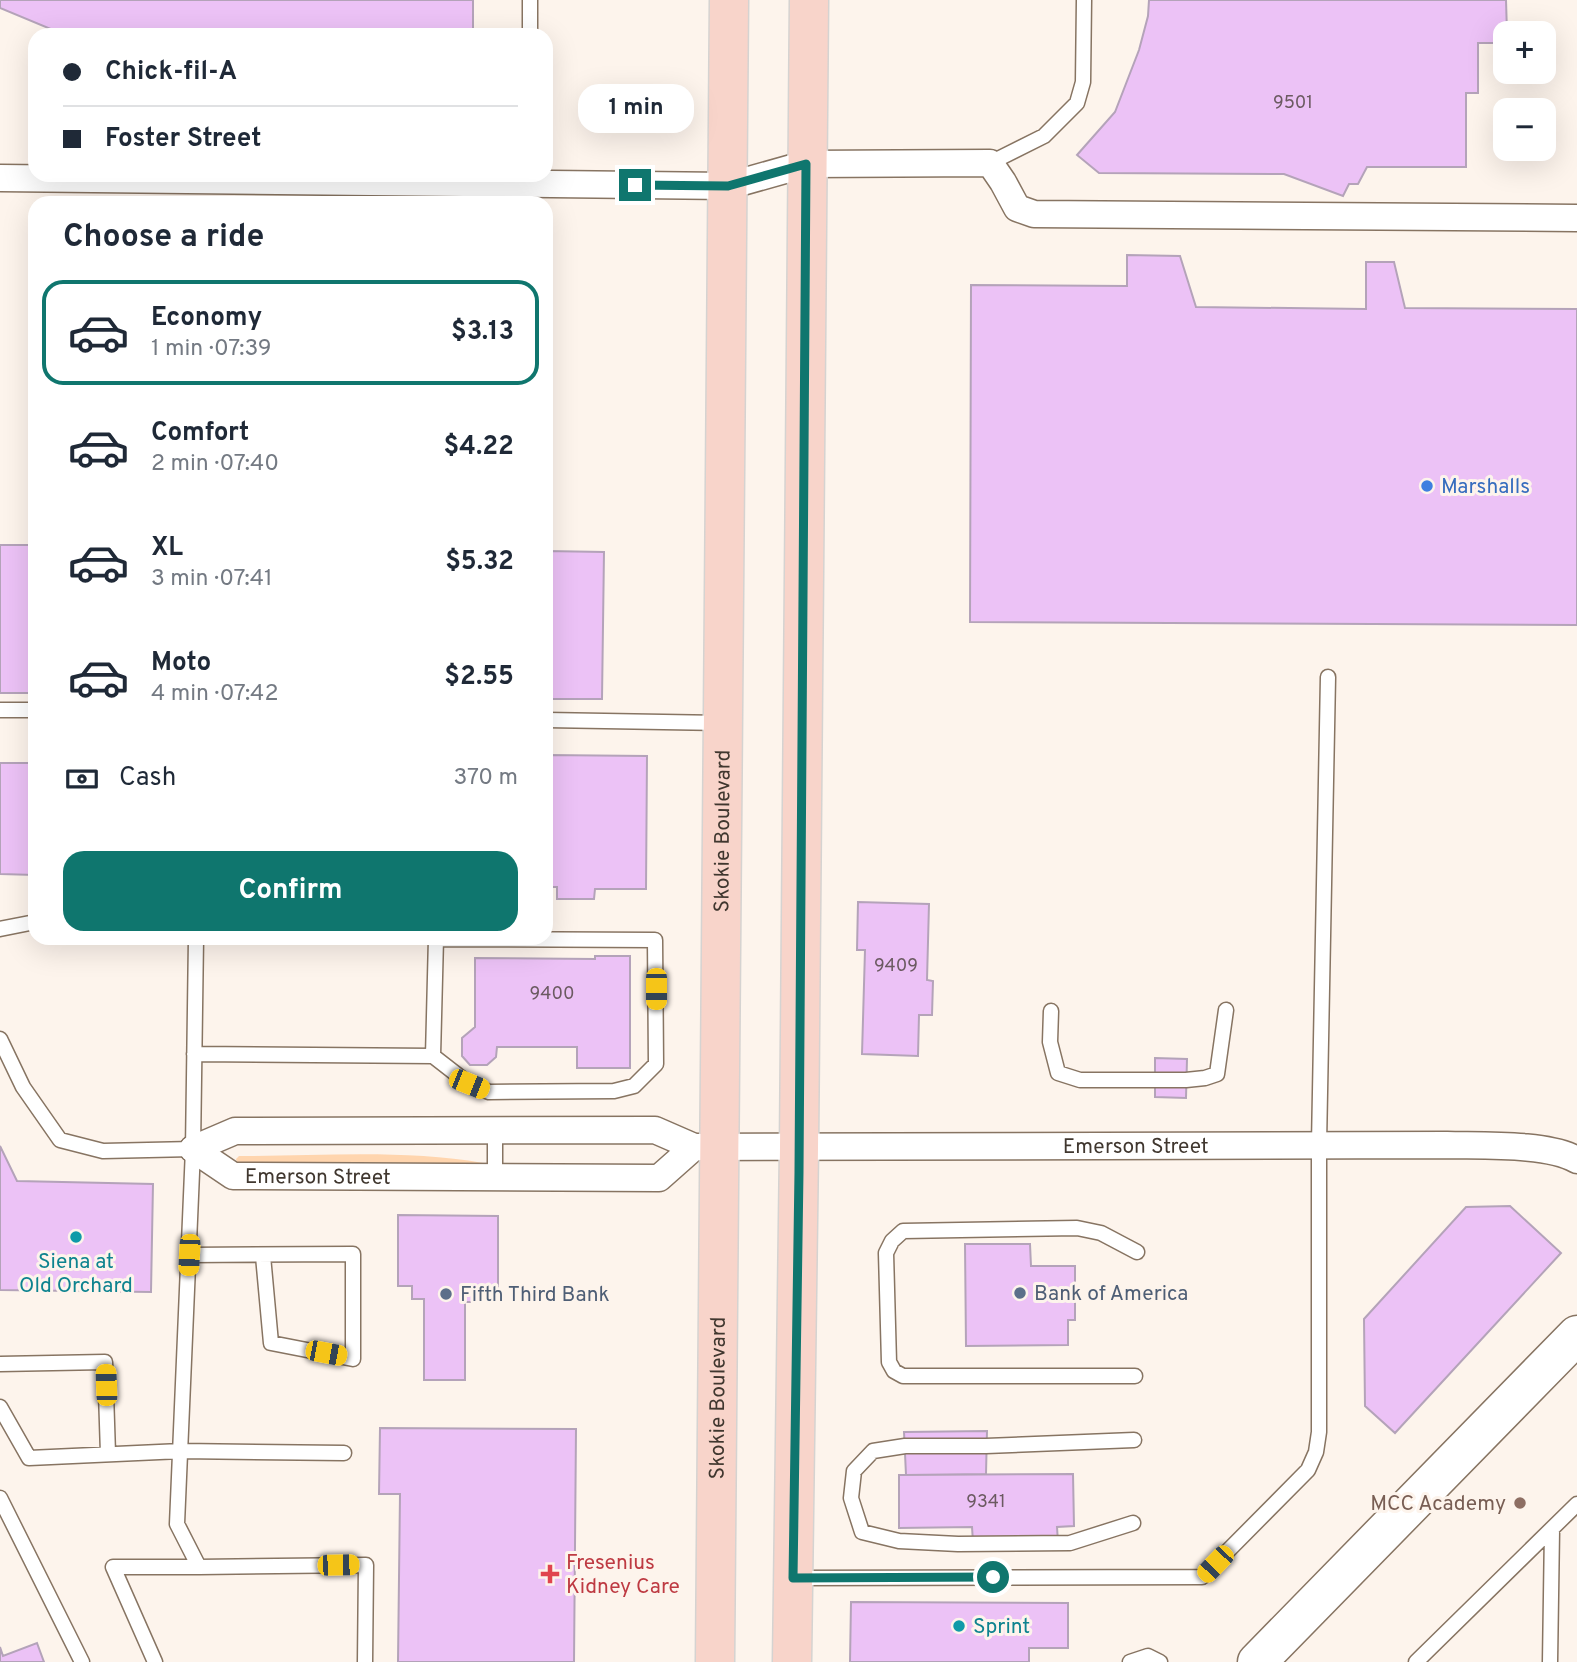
<!DOCTYPE html>
<meta charset="utf-8">
<style>
:root{--surface:#fff;--page:#f2f2f3;--text:#1f2937;--muted:#747a83;--line:#e0e1e3;--accent:#0f766e}
body{margin:0;font-family:Overpass,sans-serif;background:var(--page);color:var(--text);height:100vh;display:flex;flex-direction:column;font-size:26px;white-space:nowrap}
*{box-sizing:border-box;margin:0}
p{font-size:23px;color:var(--muted)}
.icon{flex:none;width:38px;height:38px;fill:none;stroke:currentColor;stroke-width:2;stroke-linecap:round;stroke-linejoin:round}
.map{position:relative;flex:1;overflow:hidden}
.side{position:absolute;left:28px;top:196px;width:525px;height:749px;display:flex;flex-direction:column;background:var(--surface);border-radius:21px;box-shadow:0 7px 28px #0002}
.side>*{flex:none}
.top-card{position:absolute;left:28px;top:28px;width:525px;height:154px;border-radius:21px;box-shadow:0 7px 28px #0002;display:grid;align-content:center;height:154px;padding:0 35px;background:var(--surface)}
.buttons{position:absolute;left:1493px;top:21px;display:grid;gap:14px}
.buttons a{display:grid;place-items:center;width:63px;height:63px;border-radius:14px;background:var(--surface);box-shadow:0 7px 28px #0002;font-size:35px}
.end{position:absolute;width:32px;height:32px;margin:-16px;border:9px solid #0f766e;background:#fff;box-shadow:0 0 0 4px #fff}
.from{border-radius:50%}
.bubble{position:absolute;height:49px;border-radius:21px;background:var(--surface);box-shadow:0 7px 28px #0002;font-size:23px;font-weight:700;line-height:49px;text-align:center}
.car{position:absolute;width:21px;height:42px;margin:-21px -10px;border-radius:9px;box-shadow:0 0 5px 2px #0007;background:linear-gradient(#f5c518 24%,#345 0 40%,#f5c518 0 76%,#345 0 86%,#f5c518 0)}
.top-card b{display:flex;align-items:center;gap:24px;height:66px;font-size:26px}
.top-card b+b{border-top:2px solid var(--line)}
.top-card i{width:18px;height:18px;background:var(--text)}
ul{padding:0;list-style:none}
li{display:flex;align-items:center;gap:21px;height:105px;margin:0 14px 10px;padding:0 21px;border:4px solid transparent;border-radius:21px}
li div{flex:1}
li b{display:block;font-size:26px}
li em{font-style:normal;font-weight:700}
li.active{border-color:var(--accent)}
li>.icon{width:63px;height:63px;stroke-width:1.5}
h2{padding:0 35px;font-size:32px;line-height:84px}
.pay{display:flex;align-items:center;gap:18px;height:77px;padding:0 35px;font-size:26px}
.pay p{margin-inline-start:auto}
.button{display:flex;gap:14px;margin-top:auto;padding:14px 35px}
.button a{flex:1;height:80px;border-radius:21px;background:var(--accent);color:#fff;font-size:28px;font-weight:700;line-height:80px;text-align:center}
.map>svg:first-child{display:block}
.green{fill:#ffd5ae}
.building{fill:#ecc2f6;stroke:#b4a3b9;stroke-width:2}
.lines{fill:none;stroke-linecap:round;stroke-linejoin:round}
.service-casing{stroke:#877462;stroke-width:17}
.minor-casing{stroke:#877462;stroke-width:29}
.secondary-casing{stroke:#877462;stroke-width:41}
.primary-casing{stroke:#d5d3d1;stroke-width:41}
.service{stroke:#fff;stroke-width:14}
.minor{stroke:#fff;stroke-width:26}
.secondary{stroke:#fff;stroke-width:38}
.primary{stroke:#f8d4ca;stroke-width:38}
.route{stroke:#0f766e;stroke-width:9}
.shop-dot{fill:#3f7fe0;stroke:#fdf4ec;stroke-width:2.5}
.culture-dot{fill:#0f9aa8;stroke:#fdf4ec;stroke-width:2.5}
.service-dot{fill:#5c6f8a;stroke:#fdf4ec;stroke-width:2.5}
.education-dot{fill:#8d6e63;stroke:#fdf4ec;stroke-width:2.5}
.health-dot{fill:#e0444e;stroke:#fdf4ec;stroke-width:2.5}
.labels{text-anchor:middle;stroke-width:6;stroke-linejoin:round;paint-order:stroke}
.number-label{font-size:18px;fill:#6b5a61}
.shop-label{font-size:21px;fill:#366cbe;stroke:#fdf4ec;text-anchor:start}
.street-label{font-size:21px;fill:#40372f;stroke:#fdf4ec}
.culture-label{font-size:21px;fill:#0d838f;stroke:#fdf4ec}
.service-label{font-size:21px;fill:#4e5e75;stroke:#fdf4ec;text-anchor:start}
.education-label{font-size:21px;fill:#785e54;stroke:#fdf4ec;text-anchor:end}
.health-label{font-size:21px;fill:#be3a42;stroke:#fdf4ec;text-anchor:start}
</style>
<div class="map">
<svg width="1577" height="1662" viewBox="0 0 1577 1662">
<rect width="100%" height="100%" fill="#fdf4ec"/>
<path class="green" d="M239 1156C318 1156 406 1149 483 1163L477 1167 238 1165 236 1159Z"/>
<path class="building" d="M0 0H473V35H65L0 8Z
M1149 0H1506L1507 33 1505 43H1478V93H1466V167H1367L1358 184H1349L1343 196 1284 174 1099 173 1077 155 1115 112 1139 50 1148 16Z
M1127 255 1180 256 1196 307 1366 309V262H1394L1405 308 1577 309V625L970 622 971 285 1127 286Z
M0 545H35V693H0Z
M546 551 604 552 602 699H546Z
M546 755 647 756 646 889H595L594 899H557V887H546Z
M0 763H35V875L0 874Z
M858 902 929 904 927 980 933 981 932 1015H919L918 1056 862 1054 865 950H857Z
M595 956H630V1068H577V1047H497L496 1057 487 1065H470L462 1056V1038L475 1027V958L595 959Z
M1155 1058 1187 1059 1186 1098 1155 1097Z
M0 1146 17 1181 153 1184 151 1292 0 1290Z
M1510 1206 1561 1253 1395 1433 1365 1406 1364 1319 1466 1207Z
M398 1215 498 1216V1289H480V1302H465V1380H424V1299H412V1286H398Z
M965 1244H1030L1031 1266H1075V1320H1068V1345L966 1346Z
M380 1428 576 1429 574 1662H398L400 1494H379Z
M987 1431 986 1474 906 1475 904 1432Z
M1073 1474 1074 1526 1057 1527 1058 1542H973L972 1527 899 1528V1475Z
M851 1602 1068 1603V1648H1029V1662H850Z
M37 1643 44 1662H0V1647L3 1656Z"/>
<g class="lines">
<g class="service-casing">
<path id="service" d="M530 35V0
M990 163 1044 136 1077 103 1083 82 1084 0
M0 710H35
M546 720 722 723
M0 929 35 922
M196 938 193 1149 177 1524 199 1567 366 1565 365 1662
M1051 1011 1050 1042 1058 1073 1080 1080H1186L1205 1078 1217 1074 1226 1010
M0 1039 23 1087 60 1140 103 1151 193 1149
M194 1054 433 1056 436 938
M433 1056 469 1084 489 1092 614 1091 634 1086 656 1064 655 940 436 939
M495 1132V1179
M189 1255 353 1254V1359L271 1343 263 1256
M0 1364 105 1362 108 1454
M1135 1376H903L894 1371 889 1362 886 1253 892 1241 903 1231 1077 1228 1101 1233 1137 1252
M0 1407 29 1458 181 1451 344 1453
M0 1498 82 1662
M1133 1523 1070 1543 958 1544 899 1541 862 1532 851 1498 854 1471 873 1451 905 1446H986L1134 1440
M794 1578 1202 1577 1308 1470 1316 1452 1319 1432V1144L1328 677
M155 1662 113 1567H199
M1130 1662 1148 1656 1160 1662
M1416 1662 1577 1504
M1550 1662 1552 1530"/>
</g>
<g class="minor-casing">
<g id="minor">
<path d="M0 178 728 186 806 164 990 163 1003 182 1017 208 1034 214 1577 218"/>
<path id="s1" d="M193 1149 235 1131 655 1130 694 1147 1447 1145C1480 1146 1549 1143 1577 1160"/>
<path id="s2" d="M193 1149 233 1176 659 1178 694 1147"/>
</g>
</g>
<g class="secondary-casing">
<path id="secondary" d="M1257 1662 1577 1335"/>
</g>
<g class="primary-casing">
<g id="primary">
<path id="s3" d="M715 1662 729 0"/>
<path d="M792 1662 799 1148 809 0"/>
</g>
</g>
<use href="#service" class="service"/>
<use href="#minor" class="minor"/>
<use href="#secondary" class="secondary"/>
<use href="#primary" class="primary"/>
</g>
<g class="lines">
<path class="route" d="M635 185 728 186 806 164 799 1172 793 1578 993 1577"/>
</g>
<circle class="shop-dot" cx="1427" cy="486" r="7"/>
<g class="culture-dot">
<circle cx="76" cy="1237" r="7"/>
<circle cx="959" cy="1626" r="7"/>
</g>
<g class="service-dot">
<circle cx="1020" cy="1293" r="7"/>
<circle cx="446" cy="1294" r="7"/>
</g>
<circle class="education-dot" cx="1520" cy="1503" r="7"/>
<path class="health-dot" d="M546.5 1563.5h7v7h7v7h-7v7h-7v-7h-7v-7h7z"/>
<g class="labels">
<g class="number-label">
<text x="1293" y="108">9501</text>
<text x="896" y="971">9409</text>
<text x="552" y="999">9400</text>
<text x="986" y="1507">9341</text>
</g>
<g class="shop-label">
<text x="1441" y="493">Marshalls</text>
</g>
<g class="street-label">
<text dy="7" stroke="none"><textPath href="#s3" startOffset="831">Skokie Boulevard</textPath></text>
<text dy="7" stroke="none"><textPath href="#s1" startOffset="950">Emerson Street</textPath></text>
<text dy="7" stroke="none"><textPath href="#s2" startOffset="133">Emerson Street</textPath></text>
<text dy="7" stroke="none"><textPath href="#s3" startOffset="264">Skokie Boulevard</textPath></text>
</g>
<g class="culture-label">
<text x="76" y="1268">Siena at<tspan x="76" dy="24">Old Orchard</tspan></text>
<text x="973" y="1633" text-anchor="start">Sprint</text>
</g>
<g class="service-label">
<text x="1034" y="1300">Bank of America</text>
<text x="460" y="1301">Fifth Third Bank</text>
</g>
<g class="education-label">
<text x="1506" y="1510">MCC Academy</text>
</g>
<g class="health-label">
<text x="566" y="1569">Fresenius<tspan x="566" dy="24">Kidney Care</tspan></text>
</g>
</g>
</svg>
<div class="buttons">
<a>+</a>
<a>−</a>
</div>
<i class="end from" style="left:993px;top:1577px"></i>
<i class="end" style="left:635px;top:185px"></i>
<div class="bubble" style="left:578px;top:84px;width:116px">1 min</div>
<i class="car" style="left:656px;top:989px;rotate:180deg"></i>
<i class="car" style="left:469px;top:1084px;rotate:112deg"></i>
<i class="car" style="left:189px;top:1255px;rotate:183deg"></i>
<i class="car" style="left:326px;top:1353px;rotate:101deg"></i>
<i class="car" style="left:106px;top:1385px;rotate:358deg"></i>
<i class="car" style="left:1215px;top:1564px;rotate:224deg"></i>
<i class="car" style="left:338px;top:1565px;rotate:89deg"></i>
<div class="top-card">
<b><i class="from"></i>Chick-fil-A</b>
<b><i></i>Foster Street</b>
</div>
<section class="side">
<h2>Choose a ride</h2>
<ul>
<li class="active"><svg class="icon" aria-label="car" viewBox="0 0 24 24"><path d="M5 17H2v-5l4-1 3-4h7l3 4 3 1v5h-3M9 17h6M6 11h13"/><circle cx="7" cy="17" r="2"/><circle cx="17" cy="17" r="2"/></svg><div><b>Economy</b><p>1 min · 07:39</p></div><em>$3.13</em></li>
<li><svg class="icon" aria-label="car" viewBox="0 0 24 24"><path d="M5 17H2v-5l4-1 3-4h7l3 4 3 1v5h-3M9 17h6M6 11h13"/><circle cx="7" cy="17" r="2"/><circle cx="17" cy="17" r="2"/></svg><div><b>Comfort</b><p>2 min · 07:40</p></div><em>$4.22</em></li>
<li><svg class="icon" aria-label="car" viewBox="0 0 24 24"><path d="M5 17H2v-5l4-1 3-4h7l3 4 3 1v5h-3M9 17h6M6 11h13"/><circle cx="7" cy="17" r="2"/><circle cx="17" cy="17" r="2"/></svg><div><b>XL</b><p>3 min · 07:41</p></div><em>$5.32</em></li>
<li><svg class="icon" aria-label="car" viewBox="0 0 24 24"><path d="M5 17H2v-5l4-1 3-4h7l3 4 3 1v5h-3M9 17h6M6 11h13"/><circle cx="7" cy="17" r="2"/><circle cx="17" cy="17" r="2"/></svg><div><b>Moto</b><p>4 min · 07:42</p></div><em>$2.55</em></li>
</ul>
<div class="pay"><svg class="icon" aria-label="cash" viewBox="0 0 24 24"><path d="M3 7h18v10H3z"/><circle cx="12" cy="12" r="2"/></svg>Cash<p>370 m</p></div>
<div class="button"><a>Confirm</a></div>
</section>
</div>
